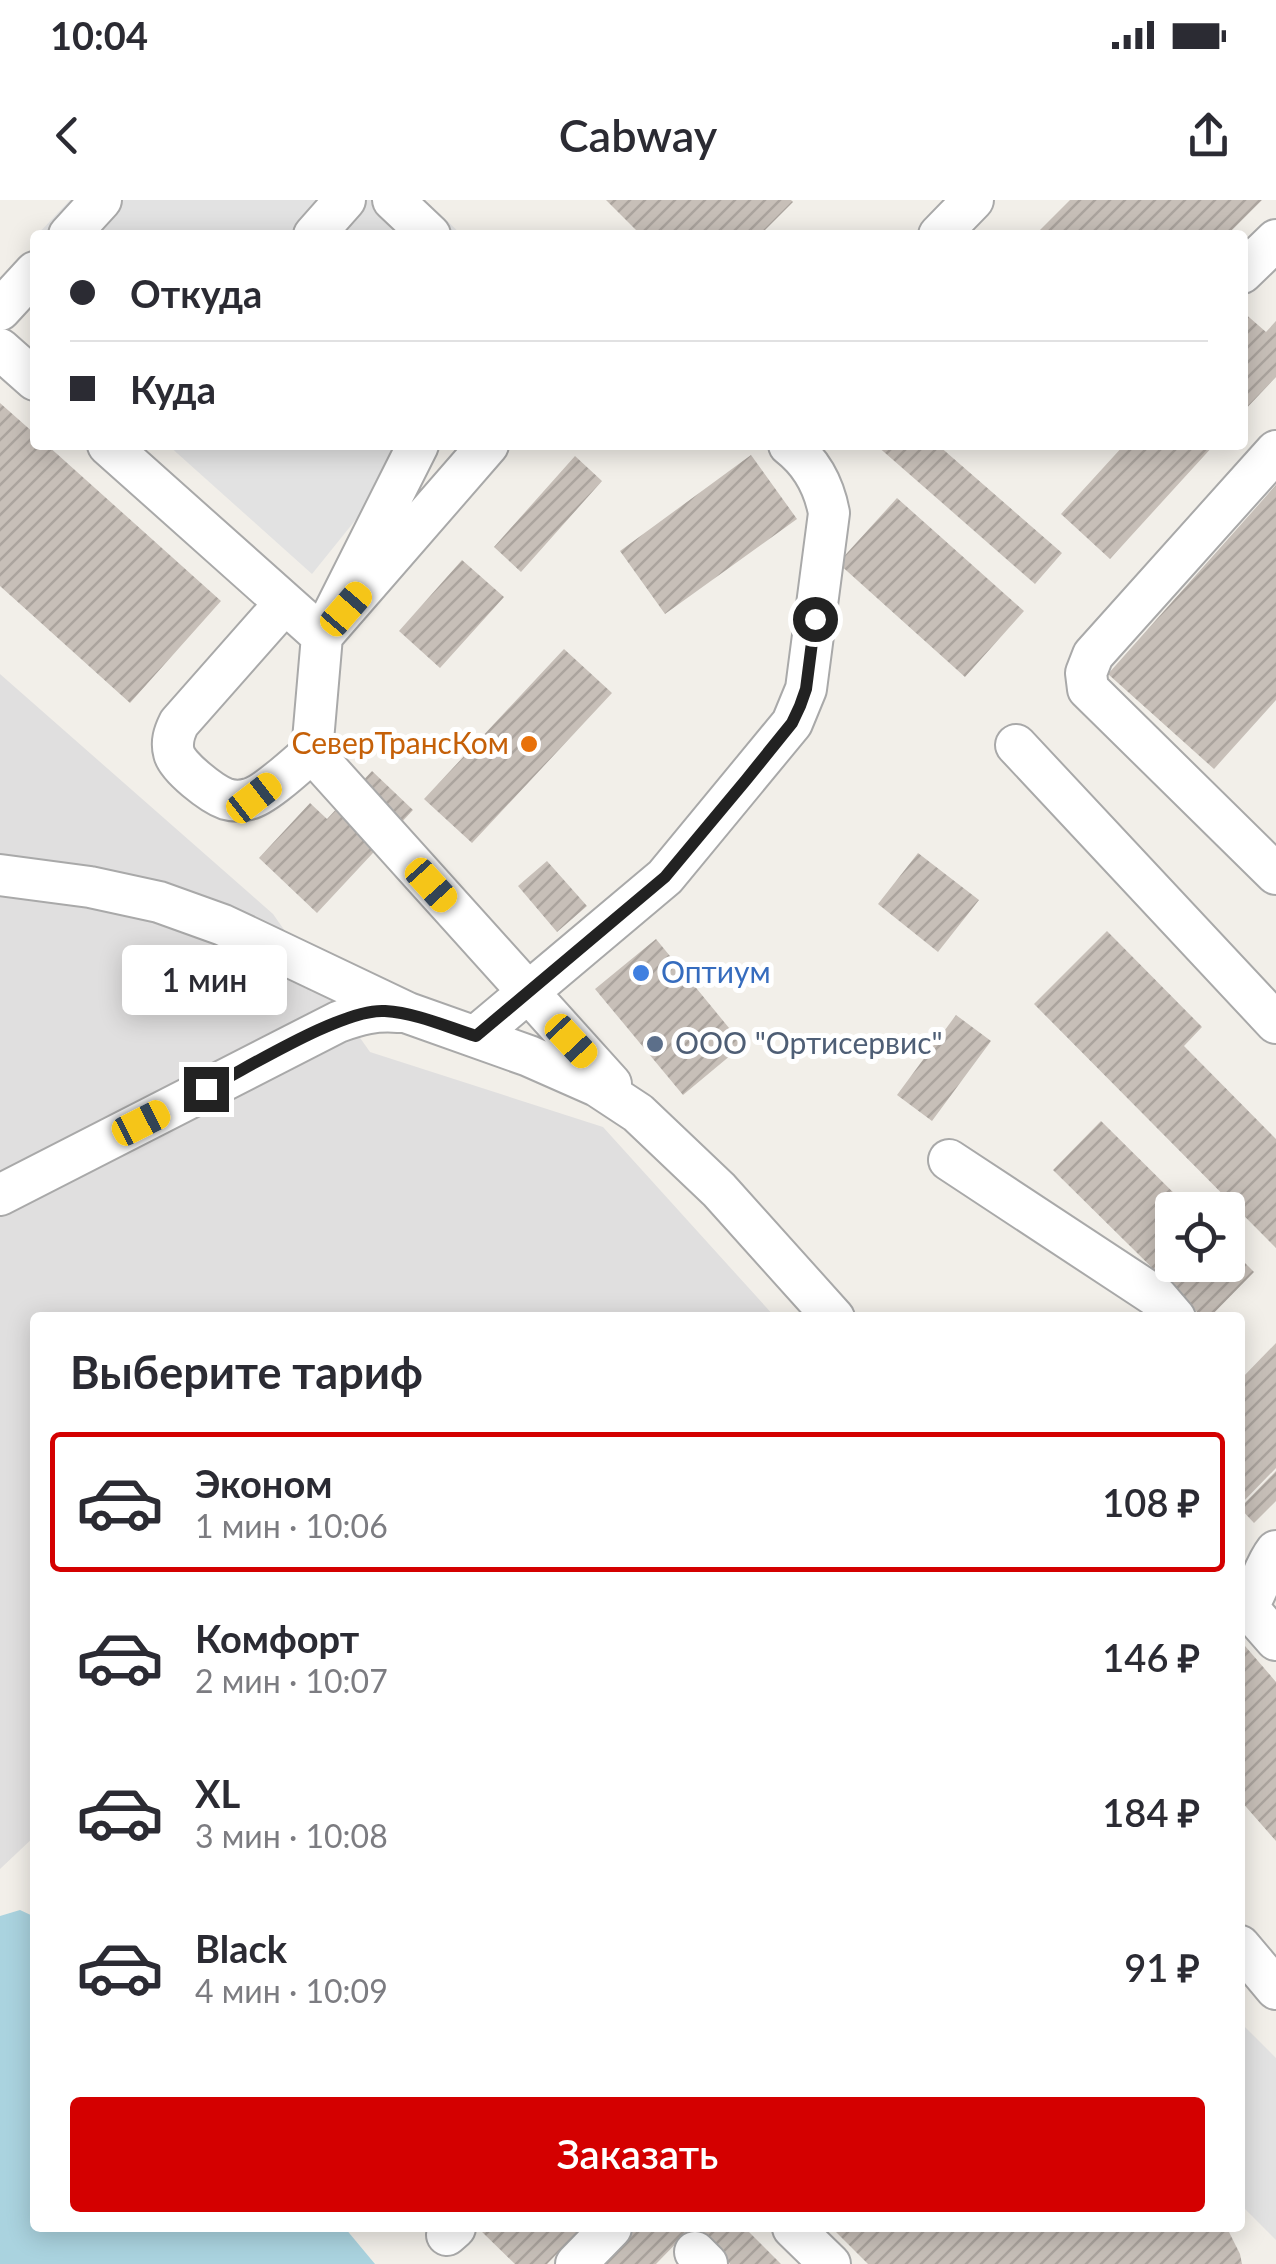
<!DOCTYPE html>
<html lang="ru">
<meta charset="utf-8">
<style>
:root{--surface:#fff;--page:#f2f2f3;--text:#2b2b33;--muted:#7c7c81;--line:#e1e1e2;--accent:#d40000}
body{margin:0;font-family:Lato,sans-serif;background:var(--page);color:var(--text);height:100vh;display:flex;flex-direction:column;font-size:38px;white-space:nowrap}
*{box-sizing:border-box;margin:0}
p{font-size:32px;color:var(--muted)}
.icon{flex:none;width:55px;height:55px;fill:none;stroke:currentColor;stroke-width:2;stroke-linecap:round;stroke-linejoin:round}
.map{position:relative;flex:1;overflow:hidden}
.side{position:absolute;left:30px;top:1112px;width:1215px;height:920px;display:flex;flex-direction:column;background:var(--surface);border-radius:10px;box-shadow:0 5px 25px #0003}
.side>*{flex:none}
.hud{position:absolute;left:30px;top:30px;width:1218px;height:220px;border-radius:10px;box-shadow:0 5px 25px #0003;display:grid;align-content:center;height:220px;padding:0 40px;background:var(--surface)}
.tools{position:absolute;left:1155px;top:992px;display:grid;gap:20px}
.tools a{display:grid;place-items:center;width:90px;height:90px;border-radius:10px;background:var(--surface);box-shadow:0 5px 25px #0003;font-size:50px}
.end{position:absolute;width:45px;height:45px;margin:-22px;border:12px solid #222;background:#fff;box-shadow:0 0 0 5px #fff}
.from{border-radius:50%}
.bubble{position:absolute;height:70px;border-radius:10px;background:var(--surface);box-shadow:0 5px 25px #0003;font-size:32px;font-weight:600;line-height:70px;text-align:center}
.car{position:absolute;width:30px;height:60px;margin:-30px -15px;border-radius:12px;box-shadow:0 0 8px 2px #0007;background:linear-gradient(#f5c518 24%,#345 0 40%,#f5c518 0 76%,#345 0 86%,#f5c518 0)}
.hud b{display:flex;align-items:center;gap:35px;height:95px;font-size:38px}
.hud b+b{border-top:2px solid var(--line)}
.hud i{width:25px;height:25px;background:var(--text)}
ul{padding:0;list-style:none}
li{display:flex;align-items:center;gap:30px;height:140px;margin:0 20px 15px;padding:0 20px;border:5px solid transparent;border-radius:10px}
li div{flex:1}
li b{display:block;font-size:38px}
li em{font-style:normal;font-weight:600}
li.current{border-color:var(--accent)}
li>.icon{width:90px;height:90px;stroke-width:1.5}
h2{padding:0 40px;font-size:45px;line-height:120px}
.cta{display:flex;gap:20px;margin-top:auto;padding:20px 40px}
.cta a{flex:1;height:115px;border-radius:10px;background:var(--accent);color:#fff;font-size:40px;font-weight:600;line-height:115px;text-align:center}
.status{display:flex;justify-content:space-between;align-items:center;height:70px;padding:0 50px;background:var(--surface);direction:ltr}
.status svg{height:28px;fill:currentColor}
header{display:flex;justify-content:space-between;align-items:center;height:130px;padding:0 40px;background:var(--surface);font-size:45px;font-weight:600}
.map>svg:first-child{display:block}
.residential{fill:#e0dfdf}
.parking{fill:#e2e2e2}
.water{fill:#aad3df}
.building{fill:url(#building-hatch)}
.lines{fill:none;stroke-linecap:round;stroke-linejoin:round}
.minor-casing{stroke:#a9a9a9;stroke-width:44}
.minor{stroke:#fff;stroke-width:40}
.route{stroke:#222;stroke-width:12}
.food-dot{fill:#e8710a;stroke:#fff;stroke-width:4}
.shop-dot{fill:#3f7fe0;stroke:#fff;stroke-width:4}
.service-dot{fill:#5c6f8a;stroke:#fff;stroke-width:4}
.labels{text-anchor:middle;stroke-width:10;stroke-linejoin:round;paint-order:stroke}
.food-label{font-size:30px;fill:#c56008;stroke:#fff;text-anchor:end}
.shop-label{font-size:30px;fill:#366cbe;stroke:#fff;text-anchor:start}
.service-label{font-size:30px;fill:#4e5e75;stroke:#fff;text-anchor:start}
</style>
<div class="status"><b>10:04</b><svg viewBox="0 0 49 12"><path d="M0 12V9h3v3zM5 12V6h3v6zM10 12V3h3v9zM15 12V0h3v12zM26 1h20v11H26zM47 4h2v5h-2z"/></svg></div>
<header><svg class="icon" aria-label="back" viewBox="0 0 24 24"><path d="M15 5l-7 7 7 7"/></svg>Cabway<svg class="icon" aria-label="share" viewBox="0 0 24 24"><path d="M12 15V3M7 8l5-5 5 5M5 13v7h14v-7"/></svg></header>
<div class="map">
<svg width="1276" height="2064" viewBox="0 0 1276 2064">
<defs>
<pattern id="building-hatch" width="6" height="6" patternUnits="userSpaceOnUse" patternTransform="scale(2.5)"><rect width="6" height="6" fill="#c7bfb8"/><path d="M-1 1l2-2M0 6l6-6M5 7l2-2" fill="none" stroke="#aba49e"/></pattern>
</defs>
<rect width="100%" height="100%" fill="#f2efe9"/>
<path class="residential" d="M0 474 273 714 370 852 603 927 775 1117 35 1118V1636L0 1669Z"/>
<path class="parking" d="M70 0H425L462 35H37Z
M168 245H416L312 374Z
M1240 1822 1276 1858V2040L1240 2004Z"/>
<path class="water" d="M20 1710 35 1717V2028H345L375 2064H0V1716Z"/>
<path class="building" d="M606 0H791L793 2 760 35H641Z
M1070 0H1262L1227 35H1035Z
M1242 111 1266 132 1276 121V177L1242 213Z
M0 203 35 234V245H47L221 401 130 503 0 386Z
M876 245H938L1062 353 1035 384Z
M1124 245H1214L1110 359 1061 314Z
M751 255 797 319 665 414 620 351Z
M575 256 602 281 521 372 494 347Z
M1276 285V500L1214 569 1108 474Z
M897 298 1024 411 965 477 838 363Z
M462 360 504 397 440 468 399 431Z
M564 449 612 493 472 643 424 599Z
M372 571 413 610 317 713 259 658 310 603 327 619Z
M918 653 979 700 938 752 878 704Z
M547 661 587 706 557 732 518 686Z
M1107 731 1202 827 1184 846 1276 939V1048L1034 804Z
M656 739 743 845 683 895 595 789Z
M956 815 991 841 932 921 897 895Z
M1101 921 1191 1010H1172V1065H1228V1046L1254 1072 1209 1118H1203L1053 970Z
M1276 1143V1268L1240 1305V1180Z
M1276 1271V1301L1254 1323 1240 1308Z
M1245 1446 1276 1482V1641L1240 1600V1450Z
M483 2028H582L547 2064H515L480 2030Z
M634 2028H691L656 2064H600Z
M694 2028H745L781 2064H730Z
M832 2028H1227L1240 2054 1242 2064H868Z"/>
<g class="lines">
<g class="minor-casing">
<path id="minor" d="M393 0 430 35
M69 35 101 0
M314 35 345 0
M939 35 973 0
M1242 73 1276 40
M0 110 35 72
M0 149 35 180
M108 245 322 436 418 245
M488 245 322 436 312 552 611 884
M1276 251 1093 455 1086 473 1088 489 1276 674
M285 403 179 523C174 533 171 542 174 553 177 567 212 594 226 599 233 601 242 601 249 599 265 595 298 564 312 552
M1016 545 1276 823
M0 675 90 687 159 702 223 725 408 813 529 856 597 886 638 913 719 990 834 1118
M476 836 665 677 792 523 806 489 829 313C824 286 811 262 789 245
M949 960 1157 1097 1175 1118
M0 995 338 822C359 814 376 810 399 812
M1248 1408 1276 1440
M1240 1415C1258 1398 1261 1370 1276 1351
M1240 1746 1276 1789
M793 2028 830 2064
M447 2035 455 2028
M695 2052 707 2064
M576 2064 611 2028"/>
</g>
<use href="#minor" class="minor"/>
</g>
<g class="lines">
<path class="route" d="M206 889C248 868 343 808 385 811 417 813 447 827 476 836L665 677 746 580 792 523 800 506 806 489 815 419"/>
</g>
<circle class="food-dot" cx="529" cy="544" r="10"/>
<circle class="shop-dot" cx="641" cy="773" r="10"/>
<circle class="service-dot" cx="655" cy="844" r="10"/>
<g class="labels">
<g class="food-label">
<text x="509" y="554">СеверТрансКом</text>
</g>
<g class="shop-label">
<text x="661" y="783">Оптиум</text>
</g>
<g class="service-label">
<text x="675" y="854">ООО "Ортисервис"</text>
</g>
</g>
</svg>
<div class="tools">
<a><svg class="icon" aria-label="locate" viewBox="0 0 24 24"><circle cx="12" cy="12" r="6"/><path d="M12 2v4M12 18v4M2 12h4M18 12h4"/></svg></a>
</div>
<i class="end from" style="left:815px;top:419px"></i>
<i class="end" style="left:206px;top:889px"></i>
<div class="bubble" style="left:122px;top:745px;width:165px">1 мин</div>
<i class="car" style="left:346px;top:409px;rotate:41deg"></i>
<i class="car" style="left:254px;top:598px;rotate:52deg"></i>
<i class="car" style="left:431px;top:685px;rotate:138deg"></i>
<i class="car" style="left:571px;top:841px;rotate:137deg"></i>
<i class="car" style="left:141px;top:923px;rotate:63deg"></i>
<div class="hud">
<b><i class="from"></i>Откуда</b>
<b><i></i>Куда</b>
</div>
<section class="side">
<h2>Выберите тариф</h2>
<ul>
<li class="current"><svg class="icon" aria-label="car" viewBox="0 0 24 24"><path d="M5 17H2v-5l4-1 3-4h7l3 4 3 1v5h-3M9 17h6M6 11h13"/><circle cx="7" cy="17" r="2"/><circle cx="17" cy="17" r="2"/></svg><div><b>Эконом</b><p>1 мин · 10:06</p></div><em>108 ₽</em></li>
<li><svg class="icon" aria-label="car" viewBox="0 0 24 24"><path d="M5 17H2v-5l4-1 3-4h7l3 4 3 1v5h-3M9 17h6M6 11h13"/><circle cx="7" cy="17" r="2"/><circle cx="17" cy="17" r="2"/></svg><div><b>Комфорт</b><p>2 мин · 10:07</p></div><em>146 ₽</em></li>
<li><svg class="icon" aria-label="car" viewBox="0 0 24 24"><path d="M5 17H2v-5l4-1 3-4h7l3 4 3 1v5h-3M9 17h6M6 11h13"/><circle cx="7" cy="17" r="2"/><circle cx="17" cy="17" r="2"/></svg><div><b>XL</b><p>3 мин · 10:08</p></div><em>184 ₽</em></li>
<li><svg class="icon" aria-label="car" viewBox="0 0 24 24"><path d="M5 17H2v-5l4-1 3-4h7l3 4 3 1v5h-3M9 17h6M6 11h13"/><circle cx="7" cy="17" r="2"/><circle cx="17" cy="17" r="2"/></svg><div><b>Black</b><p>4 мин · 10:09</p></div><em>91 ₽</em></li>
</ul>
<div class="cta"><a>Заказать</a></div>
</section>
</div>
